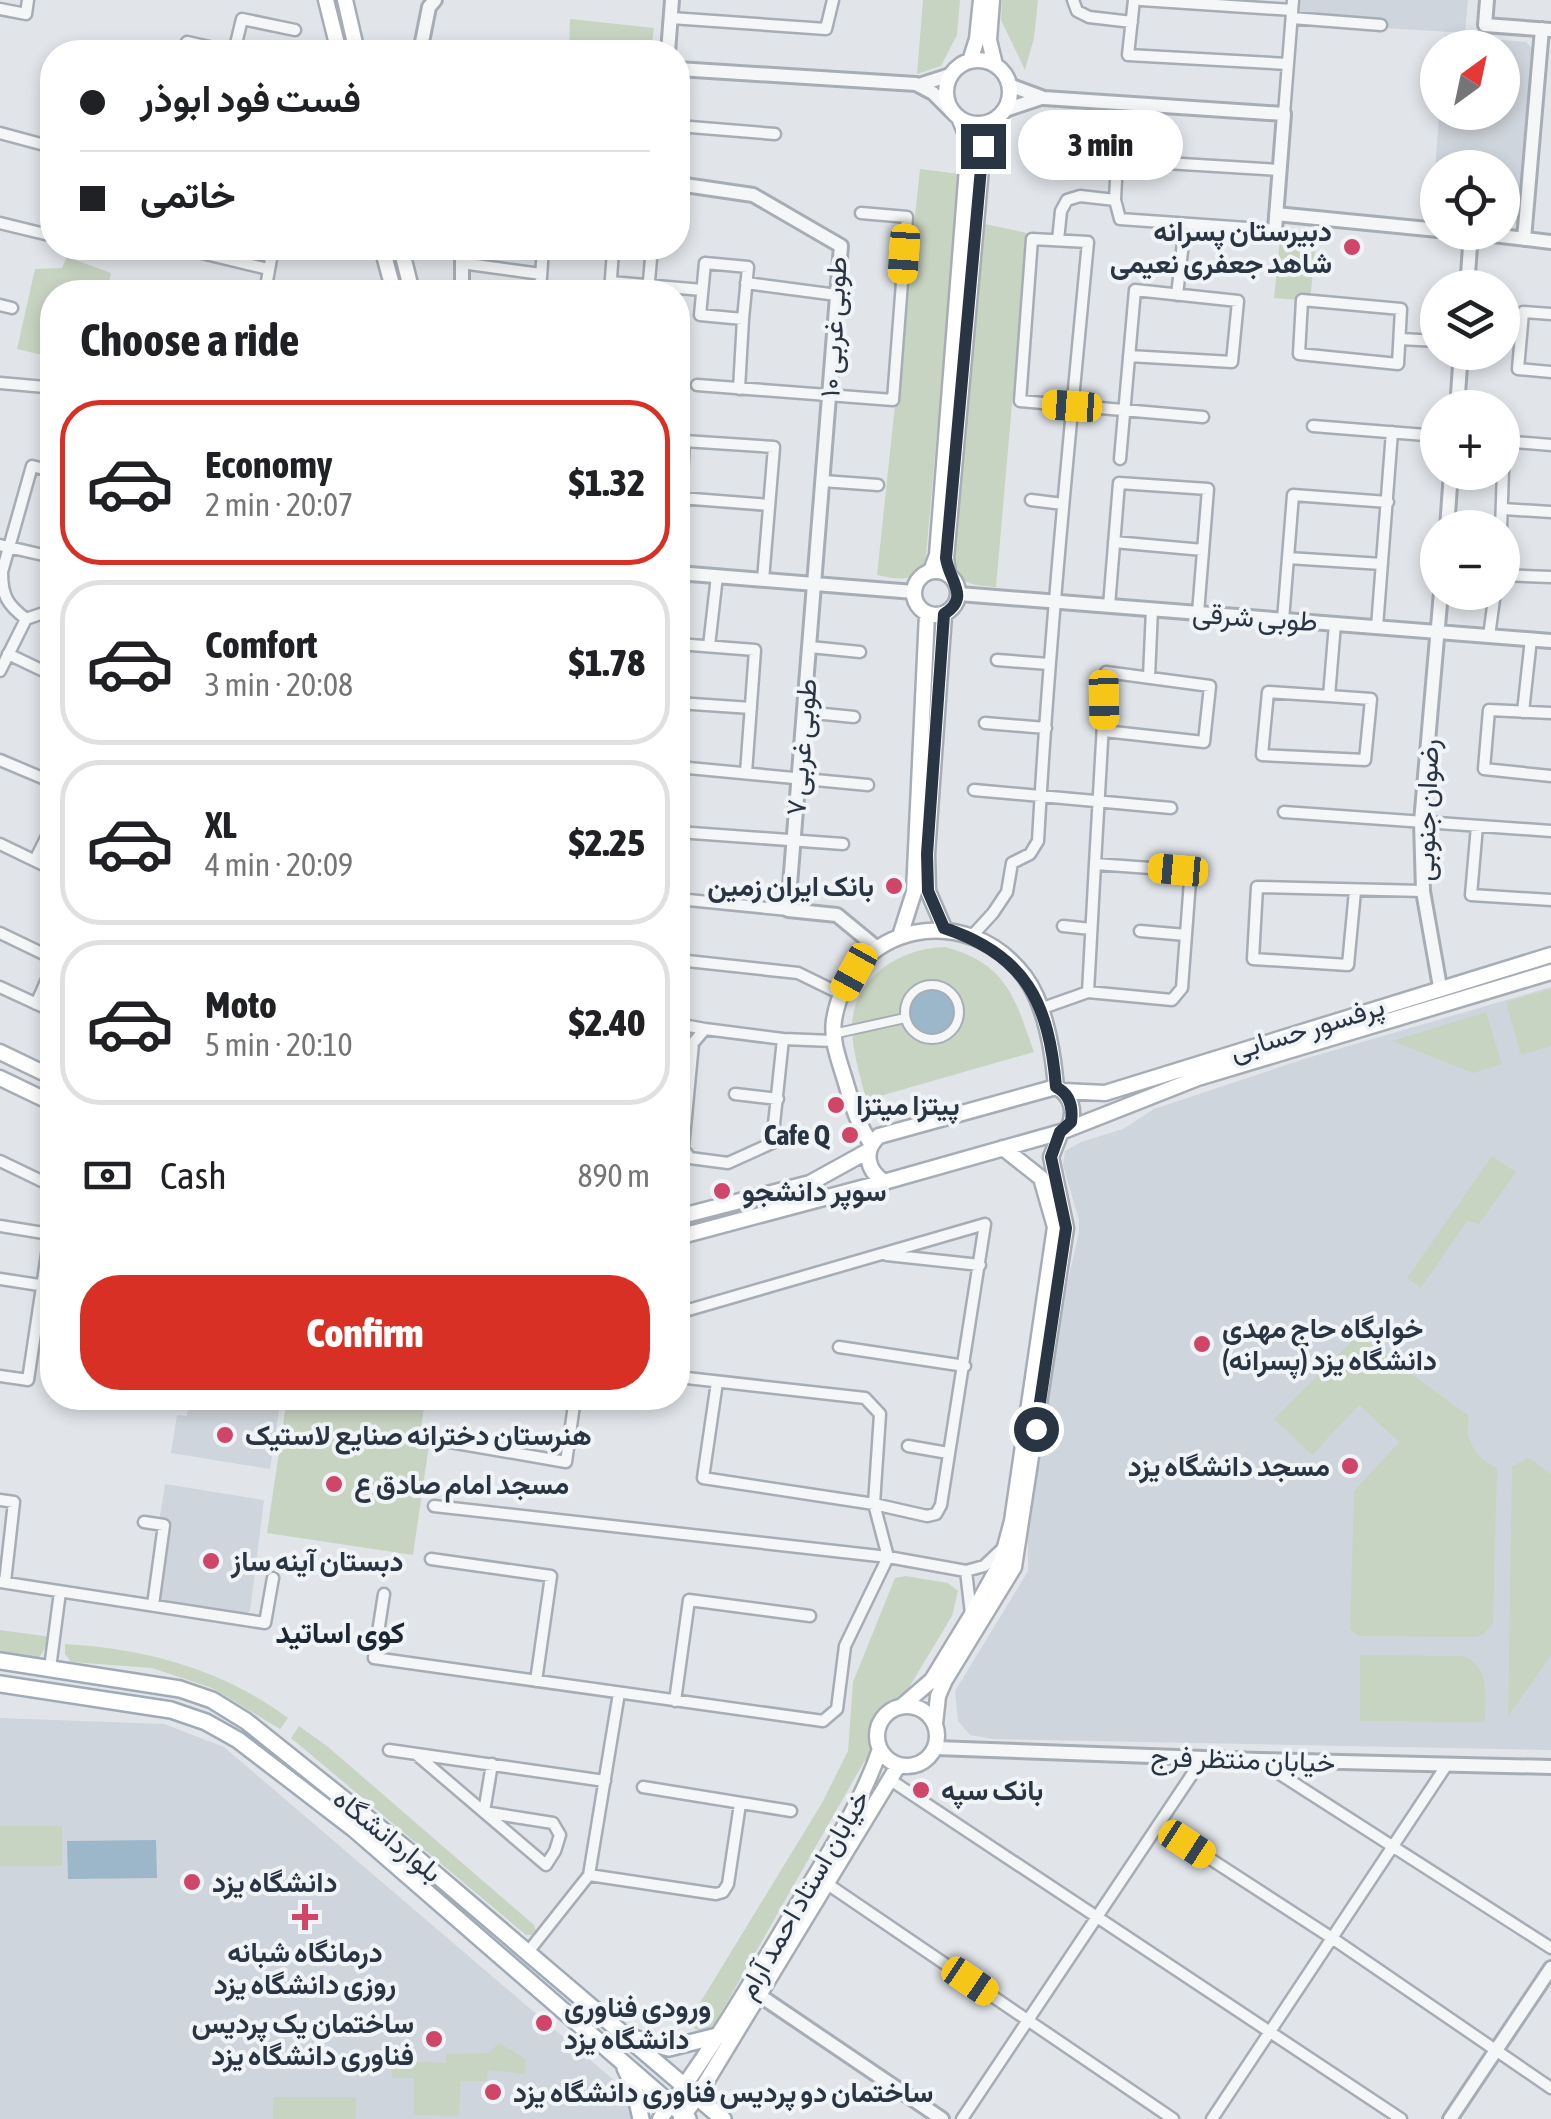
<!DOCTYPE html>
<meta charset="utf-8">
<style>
:root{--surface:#fff;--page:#f6f6f6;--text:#202124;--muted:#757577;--line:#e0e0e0;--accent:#d93025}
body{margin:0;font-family:"Asap Condensed",Vazirmatn,sans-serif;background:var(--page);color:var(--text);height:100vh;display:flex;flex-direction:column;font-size:38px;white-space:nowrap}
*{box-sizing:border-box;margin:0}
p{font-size:32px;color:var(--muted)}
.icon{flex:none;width:55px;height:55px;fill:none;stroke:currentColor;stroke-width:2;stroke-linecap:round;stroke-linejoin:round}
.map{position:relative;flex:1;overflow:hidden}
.side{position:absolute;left:40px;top:280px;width:650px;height:1130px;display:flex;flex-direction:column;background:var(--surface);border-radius:40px;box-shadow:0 5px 15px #0003}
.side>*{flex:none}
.hud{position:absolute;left:40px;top:40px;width:650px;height:220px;border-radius:40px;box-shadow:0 5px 15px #0003;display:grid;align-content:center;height:220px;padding:0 40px;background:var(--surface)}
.needle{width:65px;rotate:33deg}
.tools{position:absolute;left:1420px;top:30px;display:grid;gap:20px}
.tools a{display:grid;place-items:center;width:100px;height:100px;border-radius:50%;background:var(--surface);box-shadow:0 5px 15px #0003;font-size:50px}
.end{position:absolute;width:45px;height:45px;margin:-22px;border:12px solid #293542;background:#fff;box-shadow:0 0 0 5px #fff}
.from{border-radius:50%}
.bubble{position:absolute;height:70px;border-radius:35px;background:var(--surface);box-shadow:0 5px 15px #0003;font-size:32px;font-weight:800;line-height:70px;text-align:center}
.car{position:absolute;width:30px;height:60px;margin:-30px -15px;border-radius:12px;box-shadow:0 0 8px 2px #0007;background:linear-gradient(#f5c518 24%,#345 0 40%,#f5c518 0 76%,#345 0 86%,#f5c518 0)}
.hud b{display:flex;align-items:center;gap:35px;height:95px;font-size:38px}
.hud b+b{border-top:2px solid var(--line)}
.hud i{width:25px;height:25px;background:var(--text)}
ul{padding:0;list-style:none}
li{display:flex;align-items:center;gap:30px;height:165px;margin:0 20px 15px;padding:0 20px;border:5px solid var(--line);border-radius:40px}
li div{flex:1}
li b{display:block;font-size:38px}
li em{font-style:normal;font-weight:800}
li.on{border-color:var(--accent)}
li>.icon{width:90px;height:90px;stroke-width:1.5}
h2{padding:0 40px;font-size:45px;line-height:120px}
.pay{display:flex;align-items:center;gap:25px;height:110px;padding:0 40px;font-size:38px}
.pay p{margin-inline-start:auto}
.action{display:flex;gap:20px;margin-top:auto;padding:20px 40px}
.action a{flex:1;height:115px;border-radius:40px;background:var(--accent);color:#fff;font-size:40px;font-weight:800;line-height:115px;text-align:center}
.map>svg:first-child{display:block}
.built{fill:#cfd5dc}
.green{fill:#c8d4c2}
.water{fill:#9cb7ca}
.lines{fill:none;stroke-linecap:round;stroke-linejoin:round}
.pedestrian-casing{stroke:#a6adb4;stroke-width:12}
.minor-casing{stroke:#a6adb4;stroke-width:15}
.tertiary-casing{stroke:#a6adb4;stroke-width:18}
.secondary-casing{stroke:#a6adb4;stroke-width:19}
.primary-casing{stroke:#a0abb6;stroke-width:20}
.pedestrian{stroke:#f4f6f8;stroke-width:8}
.minor{stroke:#f4f6f8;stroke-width:10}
.tertiary{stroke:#f4f6f8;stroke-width:12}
.secondary{stroke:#fff;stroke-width:14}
.primary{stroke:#fff;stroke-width:15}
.route{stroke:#293542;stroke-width:12}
.poi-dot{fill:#cf4669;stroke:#f1f4f7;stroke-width:4}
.labels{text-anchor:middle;stroke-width:8;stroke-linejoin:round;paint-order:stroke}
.poi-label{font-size:28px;font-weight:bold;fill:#293542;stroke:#f1f4f7;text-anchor:start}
.street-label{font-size:28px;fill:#293542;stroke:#f1f4f7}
.neighbourhood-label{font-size:30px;font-weight:bold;fill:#1b2632;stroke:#f1f4f7}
</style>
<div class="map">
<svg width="1551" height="2119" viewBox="0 0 1551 2119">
<rect width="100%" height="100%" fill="#e1e5ea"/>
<path class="built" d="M1297 0H1468L1465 33 1321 24 1296 15Z
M1445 35 1526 42 1532 48 1518 221 1512 226 1503 225 1502 168H1438L1437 220H1432L1439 113 1502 112V48L1444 47Z
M1551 987V1750L993 1739 970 1735 958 1721 955 1691 1028 1571V1530L1057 1329 1079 1232V1220L1063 1165 1065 1151 1081 1142 1123 1129 1154 1109 1304 1059Z
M190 1398H281L270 1469 171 1453 177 1415 187 1416Z
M165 1484 264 1500 250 1611 245 1615 164 1605 159 1599 172 1524 159 1522Z
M0 1718 164 1724 224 1747 616 2082 624 2092 632 2119H0Z"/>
<path class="green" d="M923 0H960L957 35 941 66 917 74Z
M1002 0H1038L1034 38 1025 70 1001 20Z
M570 19 654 28 651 52H569Z
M920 169 960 174 925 567C911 583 896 579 877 575Z
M985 224 1027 233 996 587C976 585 960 586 952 564Z
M1281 229 1317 232 1310 301 1274 298Z
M67 257 111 273 107 292H52L51 357 17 349 35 269 62 268Z
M945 947C1007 964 1014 996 1034 1052L866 1100C861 1078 853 1054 852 1031 850 979 899 948 945 947Z
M1551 989V1046L1521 1055 1506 1002Z
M1486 1012 1502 1064 1473 1073 1392 1041Z
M1492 1156 1516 1172 1479 1224 1467 1221 1421 1288 1407 1278Z
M1358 1335 1469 1416C1464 1440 1475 1457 1497 1468L1493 1623 1484 1634 1477 1637 1359 1636 1350 1630 1354 1491 1399 1442 1359 1405 1312 1455 1274 1419Z
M287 1398H425L421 1429 431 1431 413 1555 267 1533Z
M1529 1458 1551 1474V1655L1508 1717 1512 1466Z
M906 1576 948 1583 958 1591 952 1616 857 1774 708 2036 687 2024 822 1803 848 1751 853 1682 895 1578Z
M0 1630 52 1637 39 1658 0 1652Z
M65 1644C147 1649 222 1669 288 1718L280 1729 212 1688 152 1668 71 1662 65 1654Z
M1360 1655 1464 1656C1491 1668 1485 1697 1485 1722L1360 1721Z
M299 1726 327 1746 534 1925 536 1931 533 1935H526L291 1738Z
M0 1826H62V1866H0Z
M499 2043 526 2059 525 2074 488 2070 487 2081H461L459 2116 414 2115V2078H392L391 2061 446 2063V2054L489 2053Z
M273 2097H356V2119H273Z"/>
<path class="water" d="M910 1012a22 22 0 1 1 44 0a22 22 0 1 1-44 0Z
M156 1840 157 1878 68 1879 67 1841Z"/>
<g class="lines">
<g class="pedestrian-casing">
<path id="pedestrian" d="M905 1012a27 27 0 1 1 54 0a27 27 0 1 1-54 0Z
M833 1034 905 1018"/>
</g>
<g class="minor-casing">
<path id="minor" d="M1073 0 1077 11 1089 17 1132 22
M1134 0 1128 55 1288 64
M1141 0 1292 10
M0 9 26 14 28 0
M671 18 826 29 833 0
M1292 18 1381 25
M187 42 232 52
M234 52 242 19 295 30
M1284 114 1293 0
M678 126 775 134
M0 133 52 147
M0 223 49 235
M1275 230 1120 219 1115 200 1117 160 1280 170
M1058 240 1061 211 1067 200 1080 196 1115 200
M181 248 268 269
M566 248 613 251 610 292
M461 263 541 274
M705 263 748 267 743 319 700 315Z
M611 282 702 290
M746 283 837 295
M265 292 273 248
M540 292 543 248
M648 292 652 248
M1177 295 1185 225
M1302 300 1401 309 1398 364 1299 354Z
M0 305 12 308
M1551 314 1523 312 1518 369 1551 372
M1400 339 1438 341
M0 383 45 387
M697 385 893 400 907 217 861 213
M739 389 743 319
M1313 426 1438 436
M1502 441 1551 445
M1120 459 1135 290 1238 301 1232 362 1129 356
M823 481 878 485
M680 498 769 505
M1031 500 1063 504
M1503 509 1551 512
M1501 528 1504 441
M1114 542 1203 550
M0 545 52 557
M678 551 684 441 774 447 763 580
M1288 558 1382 564
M1502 575 1551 577
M1109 606 1119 483 1208 489 1198 613
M26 619C8 605 2 597 2 572L32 466 52 471
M1283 620 1293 495 1388 502
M1377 627 1392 432
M1489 636 1495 592
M678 644 755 650 746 773
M709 646 717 576
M810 647 860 652
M8 654 52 675
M997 660 1049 664
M0 671 26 619 52 610
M1149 677 1152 609
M1329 696 1268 692 1262 755 1365 760 1371 699 1329 696 1335 624
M678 703 751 708
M804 712 854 717
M1523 712 1531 639
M1551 713 1489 710 1484 769 1551 776
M985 723 1046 728
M0 760 52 782
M678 767 868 785
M974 790 1171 808
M1284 812 1551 831
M1477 826 1471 895 1551 900
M678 832 843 844
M0 844 52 869
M35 860 52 826
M1095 864 1106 672 1210 686 1204 742 1104 731
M1355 891 1348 965 1253 959 1257 887 1423 891
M678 899 788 910
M1063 926 1091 929
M1140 931 1186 935
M0 933 52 958
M971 937 993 913 1007 892 1012 863 1030 854 1038 841C1049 641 1069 442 1088 242L1032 239 1020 401 1203 417
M678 960 798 973 841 994
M0 987 52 1011
M36 1004 52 968
M1040 1009 1088 992 1172 1000 1182 988 1190 881 1178 870 1095 864 1088 992
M678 1024 705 1029
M783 1039 772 1143 728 1163 690 1158 683 1148 693 1043 705 1029 783 1039 833 1041
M735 1094 778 1099
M0 1161 52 1186
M0 1226 50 1234 28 1380 0 1376
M887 1255 980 1265
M0 1279 52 1287
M678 1313 985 1224 941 1505 936 1514 927 1516 874 1504 703 1478 717 1382
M839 1347 965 1366
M182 1398H184
M450 1442 566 1462 575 1398
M908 1446 948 1453
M0 1500 14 1502 5 1582
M434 1506 888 1557 966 1571 984 1566 1004 1547
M144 1522 164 1525 153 1605
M431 1559 551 1576 536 1681
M966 1571 971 1614
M0 1582 265 1623 273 1578
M384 1594 374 1658 823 1721 837 1709 845 1646 888 1557 874 1504 880 1414 865 1398 678 1377
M50 1668 60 1592
M675 1701 689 1600 810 1616
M389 1750 605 1781
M417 1755 546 1865 555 1851 560 1835 553 1823 484 1812 492 1764
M1258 1760 1551 1948
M889 1779 1401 2119
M643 1787 791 1811
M1158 1825 1332 1938 1551 2088
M589 1875 716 1894 723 1892 728 1884 740 1804
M826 1883 1173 2119
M528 1952 589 1875 619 1693
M962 2119 1203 1758
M1212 2119 1446 1766"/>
</g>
<g class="tertiary-casing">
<path id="tertiary" d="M1487 0 1485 25 1551 30
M420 52 429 7 435 0
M668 52 672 0
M678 69 916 84 933 93 951 111
M919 85 950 75
M1009 85 1044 98 1284 114 1275 230
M1005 110 1041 98
M678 184 753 195 841 246 788 910 837 915 877 948
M1276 214 1438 230
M1467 232 1551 242
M1524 239 1542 29
M1467 288 1471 233
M462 292V248
M1457 408 1461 352
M1447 528 1451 472
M678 573 914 592
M959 594 1551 641
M1440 987 1423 891 1421 822 1441 592
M936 1748 1258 1760 1551 1767
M759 1995 942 2119
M1450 2119 1551 1968"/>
</g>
<g class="secondary-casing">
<path id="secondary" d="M326 0 339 52
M345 0 357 52
M992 0 989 40 995 65
M946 92a32 32 0 1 1 64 0a32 32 0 1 1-64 0Z
M970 61 977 39 981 0
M382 248 394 292
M401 248 412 292
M914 593a22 22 0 1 1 44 0a22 22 0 1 1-44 0Z
M931 571 937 555 969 142 960 120
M948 574 946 558 983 146 996 119
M944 928 928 891 927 854 944 615
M900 936 914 892 927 614
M0 1052 52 1077
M0 1078 52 1103
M1063 1091 1105 1093 1551 955
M1068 1128C1076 1113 1072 1095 1056 1087L879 1136C862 1151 867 1170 884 1182L1061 1132 1198 1078 1551 972
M871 1143C857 1124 852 1103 845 1080 839 1060 831 1041 834 1020 850 923 967 899 1025 977 1046 1006 1053 1052 1056 1087
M678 1217 810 1183 868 1151
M678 1237 884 1182
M877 1736a30 30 0 1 1 60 0a30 30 0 1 1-60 0Z
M902 1706 932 1680 971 1616 1001 1562 1012 1521 1055 1227 1041 1178 1003 1148
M935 1724 938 1696 945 1680 1014 1567 1066 1228 1051 1157 1061 1132
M660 2119C713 2049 756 1974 801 1899 830 1850 862 1803 880 1749
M681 2119 697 2097 898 1766"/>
</g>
<g class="primary-casing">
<path id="primary" d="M0 1661 180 1689 212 1700 246 1721 405 1848 723 2119
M0 1684 171 1710 206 1722 238 1740 354 1829 688 2119
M633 2038 669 2048 721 2035
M625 2068 634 2087 641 2119"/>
</g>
<use href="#pedestrian" class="pedestrian"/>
<use href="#minor" class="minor"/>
<use href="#tertiary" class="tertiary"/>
<use href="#secondary" class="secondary"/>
<use href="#primary" class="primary"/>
</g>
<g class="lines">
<path class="route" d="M983 146 946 558C949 581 971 597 944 614L927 854 928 891 944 928C1026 955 1049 1003 1056 1087 1070 1094 1073 1107 1071 1122L1060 1132 1051 1157 1066 1228 1036 1429"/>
</g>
<g class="poi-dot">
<circle cx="1352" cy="247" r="10"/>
<circle cx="894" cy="886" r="10"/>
<circle cx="836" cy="1105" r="10"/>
<circle cx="850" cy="1135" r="10"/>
<circle cx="722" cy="1191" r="10"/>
<circle cx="1202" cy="1344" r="10"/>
<circle cx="225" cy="1435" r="10"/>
<circle cx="1350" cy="1466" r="10"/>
<circle cx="334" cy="1484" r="10"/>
<circle cx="211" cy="1561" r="10"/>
<circle cx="921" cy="1790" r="10"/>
<circle cx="192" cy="1882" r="10"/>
<path d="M300 1902h10v10h10v10h-10v10h-10v-10h-10v-10h10z"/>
<circle cx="544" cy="2023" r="10"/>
<circle cx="434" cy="2039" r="10"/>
<circle cx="493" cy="2092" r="10"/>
</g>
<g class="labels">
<g class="poi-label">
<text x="1332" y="241" text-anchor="end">دبیرستان پسرانه<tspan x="1332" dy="32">شاهد جعفری نعیمی</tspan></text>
<text x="874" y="896" text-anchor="end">بانک ایران زمین</text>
<text x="856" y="1115">پیتزا میتزا</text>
<text x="830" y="1145" text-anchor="end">Cafe Q</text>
<text x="742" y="1201">سوپر دانشجو</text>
<text x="1222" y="1338">خوابگاه حاج مهدی<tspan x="1222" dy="32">(پسرانه) دانشگاه یزد</tspan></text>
<text x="245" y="1445">هنرستان دخترانه صنایع لاستیک</text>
<text x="1330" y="1476" text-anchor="end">مسجد دانشگاه یزد</text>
<text x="354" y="1494">مسجد امام صادق ع</text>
<text x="231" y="1571">دبستان آینه ساز</text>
<text x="941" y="1800">بانک سپه</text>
<text x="212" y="1892">دانشگاه یزد</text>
<text x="305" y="1962" text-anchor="middle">درمانگاه شبانه<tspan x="305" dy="32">روزی دانشگاه یزد</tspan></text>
<text x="564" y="2017">ورودی فناوری<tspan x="564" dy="32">دانشگاه یزد</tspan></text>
<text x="414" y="2033" text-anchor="end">ساختمان یک پردیس<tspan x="414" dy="32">فناوری دانشگاه یزد</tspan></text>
<text x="513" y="2102">ساختمان دو پردیس فناوری دانشگاه یزد</text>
</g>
<g class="street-label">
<text transform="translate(833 327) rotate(-87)" y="10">طوبی غربی ۱۰</text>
<text transform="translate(1255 617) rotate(4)" y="10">طوبی شرقی</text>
<text transform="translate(801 747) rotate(-85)" y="10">طوبی غربی ۷</text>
<text transform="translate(1426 810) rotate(-88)" y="10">رضوان جنوبی</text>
<text transform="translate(1307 1028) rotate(-17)" y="10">پرفسور حسابی</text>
<text transform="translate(1243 1759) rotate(2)" y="10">خیابان منتظر فرج</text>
<text transform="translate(388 1835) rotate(39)" y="10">بلواردانشگاه</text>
<text transform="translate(803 1894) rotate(-60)" y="10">خیابان استاد احمد آرام</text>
</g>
<g class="neighbourhood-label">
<text x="340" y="1643">کوی اساتید</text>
</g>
</g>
</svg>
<div class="tools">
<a><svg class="needle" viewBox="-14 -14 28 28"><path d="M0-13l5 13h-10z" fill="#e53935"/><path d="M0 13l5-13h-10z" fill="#757577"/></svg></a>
<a><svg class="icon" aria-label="locate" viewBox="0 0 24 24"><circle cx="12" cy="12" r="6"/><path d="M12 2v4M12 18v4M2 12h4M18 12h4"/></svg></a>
<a><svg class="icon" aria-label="layers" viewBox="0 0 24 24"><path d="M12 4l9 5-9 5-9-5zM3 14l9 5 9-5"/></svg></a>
<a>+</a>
<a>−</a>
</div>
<i class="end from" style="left:1036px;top:1429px"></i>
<i class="end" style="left:983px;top:146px"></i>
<div class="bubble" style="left:1018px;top:110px;width:165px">3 min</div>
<i class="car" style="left:904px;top:254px;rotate:184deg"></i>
<i class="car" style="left:1072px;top:406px;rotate:274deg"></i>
<i class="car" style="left:1104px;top:700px;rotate:179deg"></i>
<i class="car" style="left:1178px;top:870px;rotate:275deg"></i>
<i class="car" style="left:854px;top:972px;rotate:209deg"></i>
<i class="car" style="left:1187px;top:1844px;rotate:123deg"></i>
<i class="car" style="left:970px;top:1981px;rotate:124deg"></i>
<div class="hud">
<b><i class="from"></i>فست فود ابوذر</b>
<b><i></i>خاتمی</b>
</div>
<section class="side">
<h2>Choose a ride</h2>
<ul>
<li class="on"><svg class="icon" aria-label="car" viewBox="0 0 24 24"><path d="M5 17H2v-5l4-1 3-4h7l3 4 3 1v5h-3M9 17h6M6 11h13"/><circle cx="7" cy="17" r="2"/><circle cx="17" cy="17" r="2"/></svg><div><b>Economy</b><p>2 min · 20:07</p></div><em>$1.32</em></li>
<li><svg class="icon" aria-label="car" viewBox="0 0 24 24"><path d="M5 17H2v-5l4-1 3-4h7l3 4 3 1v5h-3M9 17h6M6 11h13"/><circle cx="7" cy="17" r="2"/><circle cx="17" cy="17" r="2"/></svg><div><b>Comfort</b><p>3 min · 20:08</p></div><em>$1.78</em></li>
<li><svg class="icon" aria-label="car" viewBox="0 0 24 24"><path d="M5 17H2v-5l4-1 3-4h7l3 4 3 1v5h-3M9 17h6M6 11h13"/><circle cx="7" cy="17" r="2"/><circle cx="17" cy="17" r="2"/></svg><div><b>XL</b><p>4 min · 20:09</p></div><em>$2.25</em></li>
<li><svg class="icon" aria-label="car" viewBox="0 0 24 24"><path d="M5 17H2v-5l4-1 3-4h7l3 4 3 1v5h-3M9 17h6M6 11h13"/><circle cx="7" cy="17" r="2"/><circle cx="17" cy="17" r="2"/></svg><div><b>Moto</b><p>5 min · 20:10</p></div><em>$2.40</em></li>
</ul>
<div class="pay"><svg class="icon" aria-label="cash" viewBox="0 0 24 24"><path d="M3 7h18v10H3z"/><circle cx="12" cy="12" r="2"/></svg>Cash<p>890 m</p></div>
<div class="action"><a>Confirm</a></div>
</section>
</div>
